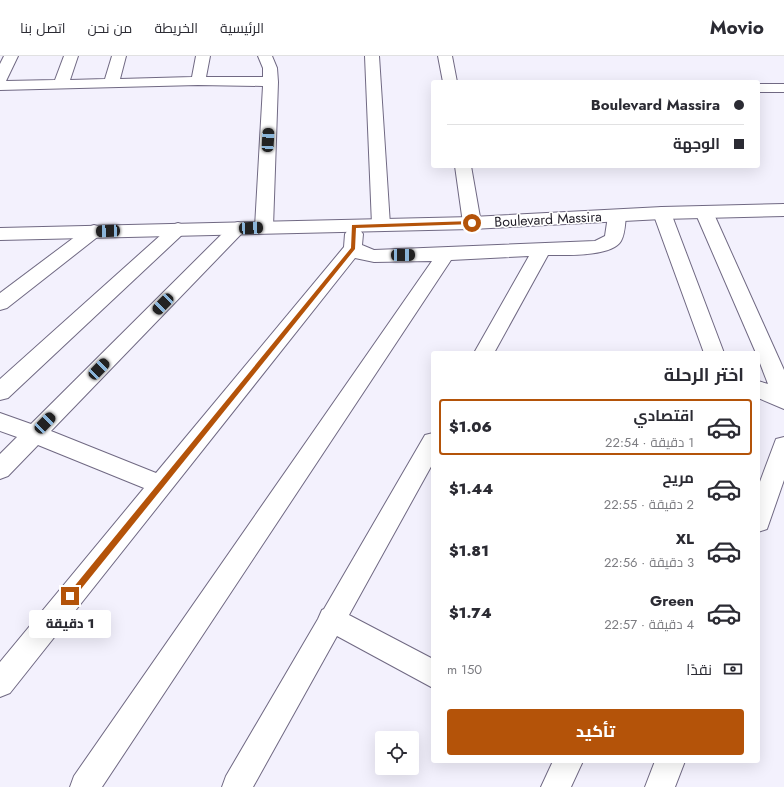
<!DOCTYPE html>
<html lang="ar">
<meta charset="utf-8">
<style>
:root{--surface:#fff;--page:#f7f7f7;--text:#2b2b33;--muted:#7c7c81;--line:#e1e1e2;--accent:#b45309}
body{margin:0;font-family:Jost,Cairo,sans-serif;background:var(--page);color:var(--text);direction:rtl;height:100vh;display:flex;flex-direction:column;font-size:15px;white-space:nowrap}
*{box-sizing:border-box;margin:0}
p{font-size:13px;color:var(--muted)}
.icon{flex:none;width:22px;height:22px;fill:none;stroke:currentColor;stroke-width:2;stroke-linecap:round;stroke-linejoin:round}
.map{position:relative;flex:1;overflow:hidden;direction:ltr}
.sheet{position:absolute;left:431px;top:295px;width:329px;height:412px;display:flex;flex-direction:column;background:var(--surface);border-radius:4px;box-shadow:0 4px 16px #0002;direction:rtl}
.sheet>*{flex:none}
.guide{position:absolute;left:431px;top:24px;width:329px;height:88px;border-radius:4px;box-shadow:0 4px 16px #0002;direction:rtl;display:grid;align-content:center;height:88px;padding:0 16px;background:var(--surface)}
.tools{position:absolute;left:375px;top:675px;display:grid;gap:8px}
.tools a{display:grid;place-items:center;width:44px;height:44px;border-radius:4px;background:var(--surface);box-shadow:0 4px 16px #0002;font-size:20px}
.end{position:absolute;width:18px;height:18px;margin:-9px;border:5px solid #b45309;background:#fff;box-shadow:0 0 0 2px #fff}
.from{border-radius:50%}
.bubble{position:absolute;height:28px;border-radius:4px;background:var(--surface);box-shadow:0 4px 16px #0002;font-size:13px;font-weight:800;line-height:28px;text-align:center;direction:rtl}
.car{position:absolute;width:12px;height:24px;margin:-12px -6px;border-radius:5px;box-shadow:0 0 3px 1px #0007;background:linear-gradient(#222 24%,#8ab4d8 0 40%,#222 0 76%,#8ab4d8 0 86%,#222 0)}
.guide b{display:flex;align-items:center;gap:14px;height:38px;font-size:15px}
.guide b+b{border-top:1px solid var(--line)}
.guide i{width:10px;height:10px;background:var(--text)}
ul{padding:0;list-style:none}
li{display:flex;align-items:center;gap:12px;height:56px;margin:0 8px 6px;padding:0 8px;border:2px solid transparent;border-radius:4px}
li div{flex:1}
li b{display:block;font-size:15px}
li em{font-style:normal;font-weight:800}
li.on{border-color:var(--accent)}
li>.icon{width:36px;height:36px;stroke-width:1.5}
h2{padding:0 16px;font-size:18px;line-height:48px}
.pay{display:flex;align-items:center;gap:10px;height:44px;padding:0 16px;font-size:15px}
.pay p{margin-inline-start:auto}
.button{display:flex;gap:8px;margin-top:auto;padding:8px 16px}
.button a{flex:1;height:46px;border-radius:4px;background:var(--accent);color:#fff;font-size:16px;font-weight:800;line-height:46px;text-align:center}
header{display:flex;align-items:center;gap:24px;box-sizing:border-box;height:56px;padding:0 20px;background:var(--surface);border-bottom:1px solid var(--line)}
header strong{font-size:19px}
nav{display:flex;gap:22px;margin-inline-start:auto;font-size:14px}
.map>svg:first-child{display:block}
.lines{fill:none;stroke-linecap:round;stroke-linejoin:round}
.street-casing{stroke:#706983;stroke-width:2}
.secondary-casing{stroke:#706983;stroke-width:2}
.street{fill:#fff;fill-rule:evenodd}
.secondary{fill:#fff;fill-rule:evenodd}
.route{fill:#b45309}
.labels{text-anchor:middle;stroke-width:3;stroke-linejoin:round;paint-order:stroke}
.street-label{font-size:14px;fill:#1e1b25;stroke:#fff}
</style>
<header>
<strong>Movio</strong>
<nav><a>الرئيسية</a><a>الخريطة</a><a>من نحن</a><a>اتصل بنا</a></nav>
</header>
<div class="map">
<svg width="784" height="731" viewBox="0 0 784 731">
<rect width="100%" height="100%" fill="#f3f1fd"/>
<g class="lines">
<g class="street-casing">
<path id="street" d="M4 0H18L6 25 55 24 64 0H78L70 24 105 23 112 0H126L120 23 192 21 196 0H210L206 21H263V12L258 0H272L277 12 278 26 273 171 270 175 264 177 258 175 255 171 263 30 198 29 0 34V8Z
M365 0H379L390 169 387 173 381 175 375 173 372 169Z
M438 0H452L457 26H443Z
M758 28H784V36H758Z
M455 110H471L481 167 478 171 472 173 466 171 463 167Z
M704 150 710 152 713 156 784 314V353L758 342V325L768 328 758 302V297H756L695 156 698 152Z
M662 151 668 153 671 157 724 297H704L653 157 656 153Z
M617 154 623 156 626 160C625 168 625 178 621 185 612 201 565 199 548 199L494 297H474L529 200 451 204 102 731H70L74 720 432 205 374 206 355 202 10 637 0 641V606L144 432 38 389 8 420 0 423V398L17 381 0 375V357L31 368 232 168 238 166 244 168 247 172 51 375 156 417 344 191 345 178 348 174 354 172 360 174 363 178 362 189 374 194 595 185 605 180 608 160 611 156Z
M178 167 184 169 187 173 184 177 8 342 0 344V323L172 169Z
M94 169 100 171 103 175 100 179 7 252 0 254V237L88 171Z
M433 377V407L349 559 433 603V632L337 580 253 731H222L226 720 318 563 322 554 324 553 425 379Z
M784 381V424L767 473 758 476V431L776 383Z
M553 705H583L571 731H541Z
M655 705H685L675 731H645Z"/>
</g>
<g class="secondary-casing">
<path id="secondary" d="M784 148V160L662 163 472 173 0 184V172L472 161 662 151Z"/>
</g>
<use href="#street" class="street"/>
<use href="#secondary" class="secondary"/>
</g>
<path class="route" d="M472 165 474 166V168L356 172 355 193 73 543H68V538L351 192 352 169Z"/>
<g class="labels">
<g class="street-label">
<text transform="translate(548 163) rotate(-3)" y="5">Boulevard Massira</text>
</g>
</g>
</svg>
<div class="tools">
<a><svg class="icon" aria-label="locate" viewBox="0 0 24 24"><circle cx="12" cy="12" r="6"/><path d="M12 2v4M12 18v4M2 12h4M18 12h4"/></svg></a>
</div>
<i class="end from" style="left:472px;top:167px"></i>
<i class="end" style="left:70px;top:540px"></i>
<div class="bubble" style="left:29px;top:554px;width:82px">1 دقيقة</div>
<i class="car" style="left:268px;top:84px;rotate:3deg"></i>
<i class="car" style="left:251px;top:172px;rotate:87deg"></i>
<i class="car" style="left:108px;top:175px;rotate:268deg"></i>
<i class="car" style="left:403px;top:199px;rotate:89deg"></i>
<i class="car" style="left:163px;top:248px;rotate:224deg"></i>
<i class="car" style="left:99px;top:313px;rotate:44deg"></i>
<i class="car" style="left:45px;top:367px;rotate:44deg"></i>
<div class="guide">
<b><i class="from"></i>Boulevard Massira</b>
<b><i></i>الوجهة</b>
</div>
<section class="sheet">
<h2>اختر الرحلة</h2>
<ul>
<li class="on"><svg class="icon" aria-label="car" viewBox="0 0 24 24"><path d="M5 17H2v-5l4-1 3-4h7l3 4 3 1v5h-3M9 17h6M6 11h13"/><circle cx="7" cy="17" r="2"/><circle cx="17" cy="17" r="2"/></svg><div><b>اقتصادي</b><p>1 دقيقة · 22:54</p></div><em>$1.06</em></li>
<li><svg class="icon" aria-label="car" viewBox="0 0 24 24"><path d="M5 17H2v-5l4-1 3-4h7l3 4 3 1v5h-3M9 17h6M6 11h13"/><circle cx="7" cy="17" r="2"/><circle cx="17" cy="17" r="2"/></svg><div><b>مريح</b><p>2 دقيقة · 22:55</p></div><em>$1.44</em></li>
<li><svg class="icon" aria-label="car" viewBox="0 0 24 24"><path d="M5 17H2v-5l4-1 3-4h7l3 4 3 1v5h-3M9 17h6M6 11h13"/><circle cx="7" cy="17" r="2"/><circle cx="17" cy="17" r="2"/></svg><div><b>XL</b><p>3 دقيقة · 22:56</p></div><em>$1.81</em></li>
<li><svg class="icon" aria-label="car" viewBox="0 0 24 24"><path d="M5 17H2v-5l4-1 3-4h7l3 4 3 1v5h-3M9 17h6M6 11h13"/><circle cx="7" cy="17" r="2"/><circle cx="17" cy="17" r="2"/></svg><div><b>Green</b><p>4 دقيقة · 22:57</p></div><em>$1.74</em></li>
</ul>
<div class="pay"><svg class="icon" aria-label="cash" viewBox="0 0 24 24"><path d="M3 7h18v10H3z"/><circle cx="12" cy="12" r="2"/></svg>نقدًا<p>150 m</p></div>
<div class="button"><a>تأكيد</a></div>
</section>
</div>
